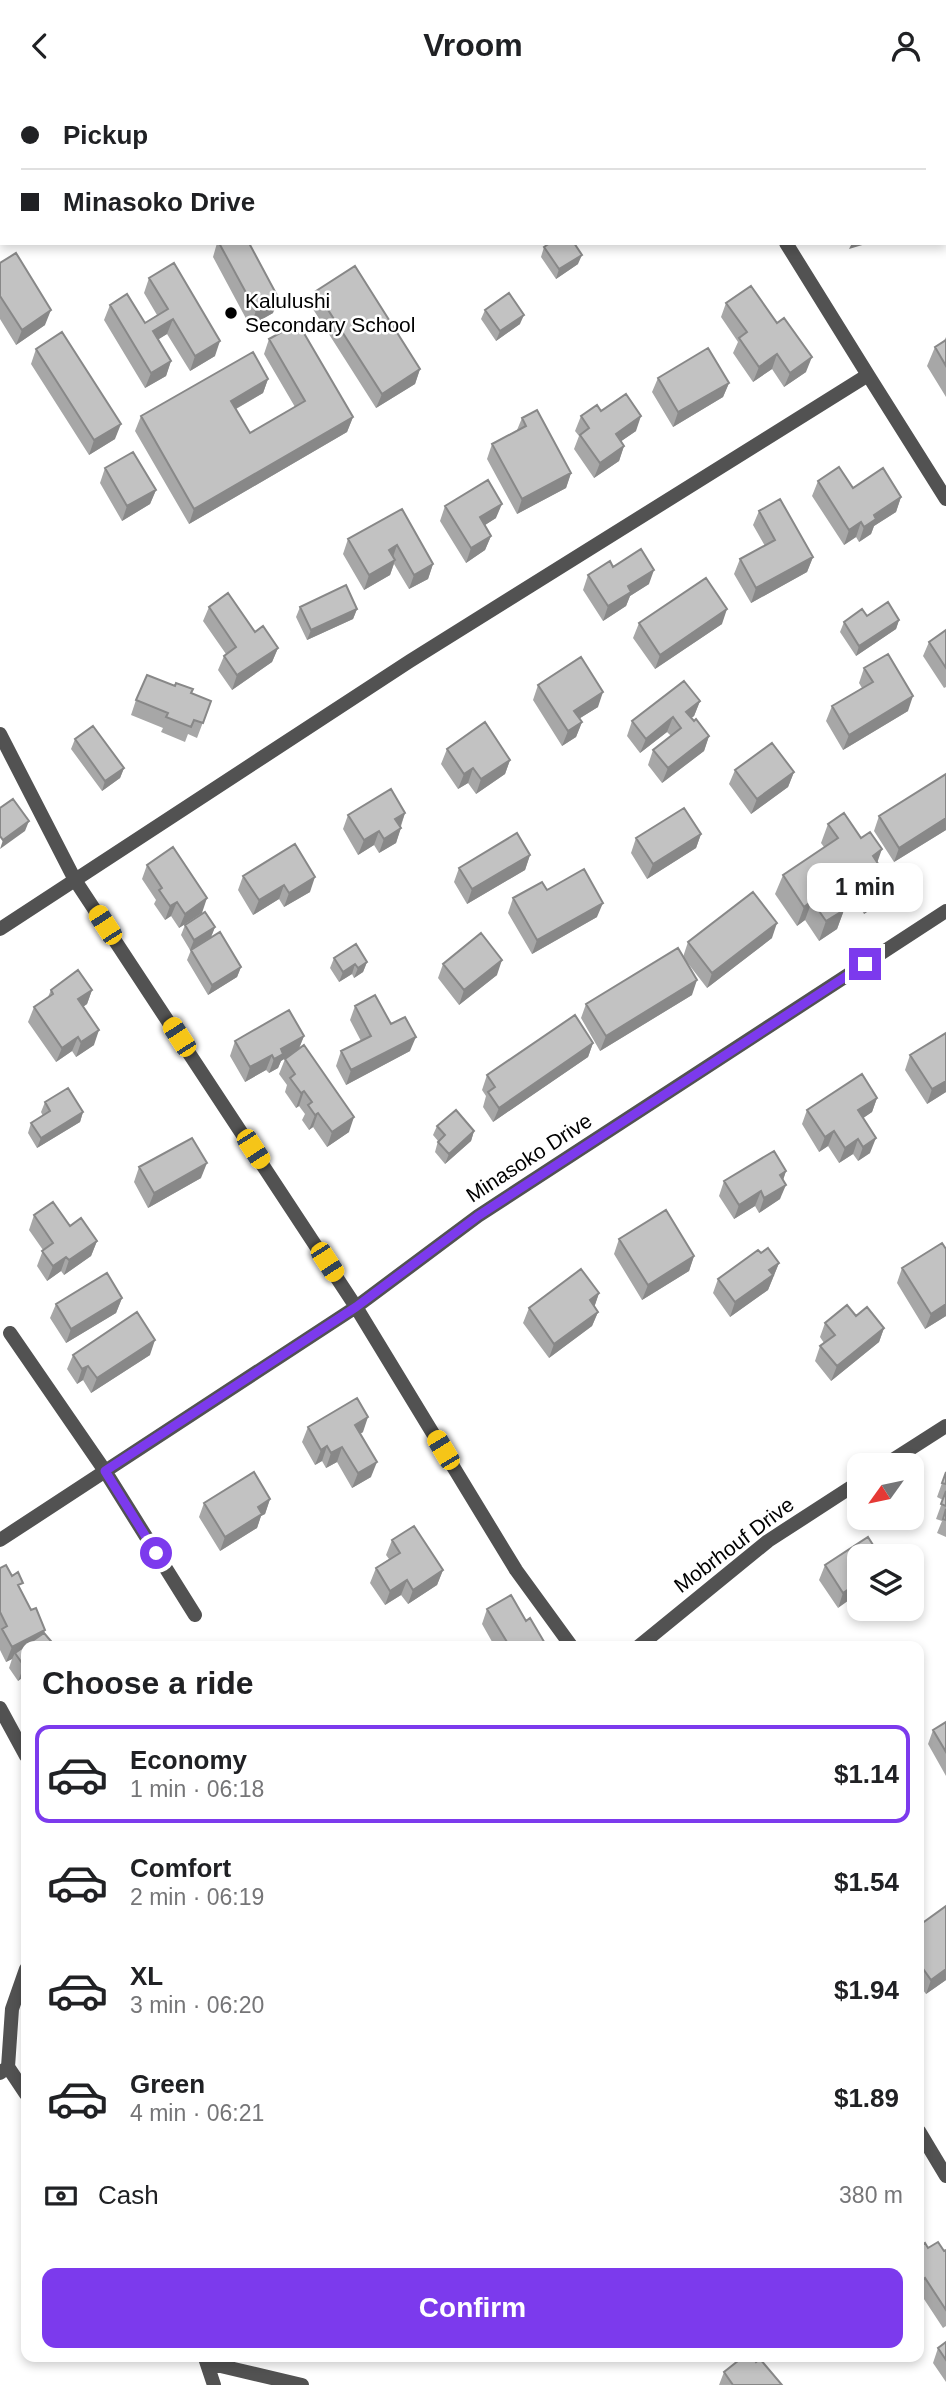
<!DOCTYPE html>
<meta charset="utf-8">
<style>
:root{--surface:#fff;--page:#f2f2f2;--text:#202124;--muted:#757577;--line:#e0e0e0;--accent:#7c3aed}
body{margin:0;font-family:Helvetica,sans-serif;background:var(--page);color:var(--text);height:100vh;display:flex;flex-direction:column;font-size:26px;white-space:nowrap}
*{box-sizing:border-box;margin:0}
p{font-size:23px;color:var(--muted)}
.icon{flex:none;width:38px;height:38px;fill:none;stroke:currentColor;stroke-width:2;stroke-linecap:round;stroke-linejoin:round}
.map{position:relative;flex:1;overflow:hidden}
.sheet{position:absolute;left:21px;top:1550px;width:903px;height:721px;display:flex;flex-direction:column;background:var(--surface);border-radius:14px;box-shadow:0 4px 10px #0003}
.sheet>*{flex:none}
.hud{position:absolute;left:0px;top:0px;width:947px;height:154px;box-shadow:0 4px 10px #0003;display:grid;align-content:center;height:154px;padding:0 21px;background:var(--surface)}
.needle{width:46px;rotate:237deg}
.tools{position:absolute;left:847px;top:1362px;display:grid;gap:14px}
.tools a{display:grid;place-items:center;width:77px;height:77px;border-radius:14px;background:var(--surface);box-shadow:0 4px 10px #0003;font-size:35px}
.end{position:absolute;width:32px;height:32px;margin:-16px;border:9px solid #7c3aed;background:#fff;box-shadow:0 0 0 4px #fff}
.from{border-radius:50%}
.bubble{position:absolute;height:49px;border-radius:14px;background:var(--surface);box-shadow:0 4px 10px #0003;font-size:23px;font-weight:800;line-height:49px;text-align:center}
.car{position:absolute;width:21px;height:42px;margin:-21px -10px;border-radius:9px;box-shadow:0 0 5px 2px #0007;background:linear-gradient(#f5c518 24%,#345 0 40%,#f5c518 0 76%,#345 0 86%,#f5c518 0)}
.hud b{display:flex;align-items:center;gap:24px;height:66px;font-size:26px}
.hud b+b{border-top:2px solid var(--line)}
.hud i{width:18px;height:18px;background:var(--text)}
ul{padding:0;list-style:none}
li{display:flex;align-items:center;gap:21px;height:98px;margin:0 14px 10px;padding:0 7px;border:4px solid transparent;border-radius:14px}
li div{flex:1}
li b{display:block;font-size:26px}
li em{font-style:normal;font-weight:800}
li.current{border-color:var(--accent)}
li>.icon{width:63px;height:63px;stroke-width:1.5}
h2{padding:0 21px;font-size:32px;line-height:84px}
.pay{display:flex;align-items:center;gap:18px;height:77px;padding:0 21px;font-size:26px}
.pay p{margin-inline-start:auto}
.cta{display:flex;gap:14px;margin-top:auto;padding:14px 21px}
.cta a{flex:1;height:80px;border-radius:14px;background:var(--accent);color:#fff;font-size:28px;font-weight:800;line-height:80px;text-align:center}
header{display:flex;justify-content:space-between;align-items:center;height:91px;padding:0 21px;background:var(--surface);font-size:32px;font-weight:800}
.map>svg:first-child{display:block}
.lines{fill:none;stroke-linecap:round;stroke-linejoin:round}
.street{stroke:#525252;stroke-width:14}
.wall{fill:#a7a7a7}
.shaded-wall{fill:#888}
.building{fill:#c2c2c2;stroke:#888;stroke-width:2}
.route{stroke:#7c3aed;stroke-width:9}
.poi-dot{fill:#000;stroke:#fff;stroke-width:2.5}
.labels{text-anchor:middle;stroke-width:5;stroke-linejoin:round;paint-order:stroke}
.poi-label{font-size:21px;fill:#000;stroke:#fff;text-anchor:start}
.street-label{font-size:21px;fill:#000;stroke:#fff}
</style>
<header><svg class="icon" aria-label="back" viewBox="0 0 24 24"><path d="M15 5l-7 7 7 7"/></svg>Vroom<svg class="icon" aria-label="person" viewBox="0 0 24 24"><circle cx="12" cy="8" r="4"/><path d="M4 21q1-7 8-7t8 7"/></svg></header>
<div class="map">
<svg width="946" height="2294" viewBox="0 0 946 2294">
<rect width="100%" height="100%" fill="#fff"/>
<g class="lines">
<path class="street" d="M690 0 692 2
M922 0 934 2
M945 3H946
M786 152 868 284
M0 643 75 789 356 1216 516 1479 572 1556
M0 838 410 570 868 284 946 408
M10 1242 105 1380 195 1524
M885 1374 946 1335
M0 1449 356 1216 478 1125 946 820
M638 1556 768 1450 859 1391
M0 1617 26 1665
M8 1976 26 2003
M0 1982 8 1976 12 1918 26 1878
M919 2040 946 2085
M205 2267 214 2294
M208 2272 302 2294"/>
</g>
<path class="wall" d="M395 0H448L447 2H395Z
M217 152H249L273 222 250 235 213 166Z
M544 156 578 173 556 188 541 166Z
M0 172 45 234 16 254 0 228Z
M149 187 215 265 190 280 167 243 158 248 171 270 166 285 145 297 104 229 110 214 145 232 157 224 144 202Z
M316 200 420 278 415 293 376 317 311 215Z
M726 212 777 232 806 281 784 296 772 278 753 291 733 262 738 251 721 226Z
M485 219 520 233 496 250 481 228Z
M946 246V306L927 275 935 256 944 250Z
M269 248 353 326 347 341 189 433 135 340 141 325 268 288 263 302 236 318 250 342 295 316 264 263Z
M36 258 115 348 89 364 31 273Z
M658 287 729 292 723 306 673 336 652 301Z
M601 320 636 340 621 350 624 355 619 370 594 387 574 358 579 345 575 340 581 325Z
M522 327 571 382 566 397 517 423 487 368 492 353 517 339Z
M105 377 156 399 150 413 122 430 100 392Z
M818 390 853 397 901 406 896 421 874 435 871 443 859 451 856 446 844 454 812 405Z
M445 415 496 427 485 434 491 445 485 459 466 472 440 430Z
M402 418 433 473 428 488 409 498 394 473 390 484 364 499 343 463 348 448Z
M759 420 813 466 807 481 751 512 734 483 740 468 765 455 753 434Z
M613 476 649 493 630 505 626 515 603 530 583 499 588 484Z
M209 516 255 541 278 557 272 571 232 599 218 579 224 565 226 563 203 530Z
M300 516 357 518 353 528 307 549 296 526Z
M867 525 899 529 896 538 856 565 840 541 844 531Z
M639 532 722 533 655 578 633 547Z
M946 539V596L944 597 923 565 929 551Z
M864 577 908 620 843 659 826 630 832 615 862 597 859 592Z
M538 594 598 616 580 627 582 631 576 646 562 655 533 609Z
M191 602 211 610 197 647 188 643 185 651 161 641 163 637 131 624 136 609Z
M700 610 694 625 691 627 709 645 704 660 662 692 648 674 653 659 671 645 667 641 640 662 627 645 632 630Z
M75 648 124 677 120 687 102 700 71 658Z
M447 658 510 669 505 683 476 703 468 692 458 698 441 673Z
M735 679 794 681 788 696 751 723 729 693Z
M946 683V739L894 771 874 740 879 725Z
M405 722 396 752 379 762 374 754 358 764 343 738 348 724Z
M828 733 877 771 890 791 883 810 864 823 849 799 833 811 844 819 837 838 819 850 805 829 797 835 775 803 783 784 824 756 821 752Z
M701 743 696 757 647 788 631 762 636 747Z
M295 753 310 801 284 816 279 808 253 824 238 799 243 785Z
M530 764 525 779 467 813 454 791 459 777Z
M147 774 202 822 179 837 171 825 165 829 154 813 156 809 142 788Z
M547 799 597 826 532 863 508 822 513 807Z
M185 834 215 836 211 846 190 859 181 844Z
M772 847 707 897 683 866 688 851Z
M191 859 241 876 237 886 208 904 187 869Z
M334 867 367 871 363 881 354 887 352 883 339 891 330 877Z
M443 873 497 884 459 914 438 887Z
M51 899H92L87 913 83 916 94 954 76 966 72 960 56 971 28 931 34 916 48 906Z
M692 904 600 960 581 927 586 913Z
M355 915 391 933 410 960 346 994 336 975 341 960 361 950 350 929Z
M946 942V1001L927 1013 905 979 910 964Z
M304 945 299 958 349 1041 327 1056 313 1036 309 1039 302 1029 305 1023 299 1015 296 1017 285 1001 287 994 279 983 285 968 287 966 281 970 278 977 269 982 266 979 245 991 230 965 235 950Z
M593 952 588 966 493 1031 483 1016 486 1005 482 999 487 984Z
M877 1007 872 1021 863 1027 870 1062 858 1070 853 1063 839 1072 828 1055 819 1061 802 1033 807 1019Z
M45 1011 83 1021 80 1031 37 1057 28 1042 31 1032 43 1025 41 1021Z
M437 1035 474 1040 471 1050 445 1073 435 1061 438 1050 433 1044Z
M139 1076 201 1087 148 1117 134 1091Z
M786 1080 783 1089 780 1108 759 1122 755 1115 734 1128 719 1105 724 1090Z
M34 1124 70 1135 97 1150 91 1165 64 1184 61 1180 47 1190 37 1175 43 1159 29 1139Z
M619 1148 694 1165 689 1180 642 1209 614 1163Z
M761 1162 779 1172 768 1199 730 1226 713 1202 718 1188Z
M902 1177 946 1225 925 1238 897 1192Z
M599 1202 594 1216 598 1221 592 1235 549 1267 523 1232 529 1217Z
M122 1207 116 1222 66 1252 50 1227 56 1213Z
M856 1225 884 1237 879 1251 831 1290 815 1270 820 1255 824 1252 820 1246 825 1232Z
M73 1264H150L91 1302 83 1289 77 1293 67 1278Z
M308 1336 363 1341 360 1343 371 1386 352 1397 337 1371 326 1377 322 1370 315 1374 302 1351Z
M946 1381V1446L937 1442 942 1430 936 1428 943 1409 937 1406Z
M270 1408 265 1423 261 1425 257 1437 220 1460 199 1426 204 1412Z
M868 1446 838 1517 819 1489 825 1474Z
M392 1449 443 1479 437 1494 408 1513 401 1504 385 1514 370 1492 376 1477 389 1468 386 1464Z
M0 1477 12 1485 21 1499 26 1556V1594L22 1587 18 1590 9 1577 12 1568 6 1571 0 1559Z
M487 1518 526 1530 546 1554V1556H495L482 1533Z
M946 1631V1685L928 1653 933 1639Z
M946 1815V1889L926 1903 919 1894V1829L921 1833Z
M919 2156 944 2160 946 2159V2235L943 2237 920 2202 919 2203Z
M946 2251V2291L933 2272 938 2257Z
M756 2271 782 2294H719L724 2281Z"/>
<path class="shaded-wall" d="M852 152H869L849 158Z
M582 164 578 173 556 188 559 178Z
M279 208 273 222 250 235 256 220Z
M51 219 45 234 16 254 22 239Z
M524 224 520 233 496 250 500 240Z
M173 228 167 243 148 255 153 240Z
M220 250 215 265 190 280 195 265Z
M777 263 772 278 753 291 759 276Z
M812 266 806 281 784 296 790 282Z
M171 270 166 285 145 297 151 282Z
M420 278 415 293 376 317 382 303Z
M268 288 263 302 225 324 231 310Z
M729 292 723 306 673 336 678 321Z
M641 325 636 340 610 358 616 343Z
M353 326 347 341 189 433 194 418Z
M121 333 115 348 89 364 94 349Z
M624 355 619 370 594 387 600 372Z
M571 382 566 397 517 423 522 408Z
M156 399 150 413 122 430 127 415Z
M901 406 896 421 874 435 871 443 859 451 864 436 874 424Z
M502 413 496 427 474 441 480 426Z
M861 431 856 446 844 454 849 439Z
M491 445 485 459 466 472 471 457Z
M397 454 392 469 389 459Z
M813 466 807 481 751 512 756 497Z
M395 469 390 484 364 499 369 484Z
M433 473 428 488 409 498 414 484Z
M654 479 649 493 630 505 626 515 603 530 608 515 628 495Z
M357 518 353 528 307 549 311 539Z
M727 518 722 533 655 578 660 564Z
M899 529 896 538 856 565 859 555Z
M278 557 272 571 232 599 237 584Z
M603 601 598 616 569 634 574 620Z
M913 605 908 620 843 659 849 644Z
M700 610 694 625 681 635 686 621Z
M673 626 667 641 640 662 646 648Z
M582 631 576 646 562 655 568 640Z
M709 645 704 660 662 692 668 677Z
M510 669 505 683 476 703 481 688Z
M124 677 120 687 102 700 105 690Z
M473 677 468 692 458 698 464 683Z
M794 681 788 696 751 723 757 708Z
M405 722 400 736 395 728Z
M946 727V739L894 771 899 757Z
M29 730 25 740 0 758 3 749Z
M401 737 396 752 379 762 384 748Z
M379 740 374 754 358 764 364 749Z
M701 743 696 757 647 788 653 773Z
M882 758 875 778 873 765Z
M530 764 525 779 467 813 472 798Z
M856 780 849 799 819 820 826 801Z
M315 786 310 801 284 816 289 802Z
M890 791 883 810 864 823 872 803Z
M284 794 279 808 253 824 259 809Z
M207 807 202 822 179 837 185 823Z
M812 810 805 829 797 835 804 816Z
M177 811 171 825 165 829 170 815Z
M603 812 597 826 532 863 537 849Z
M844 819 837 838 819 850 826 830Z
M777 832 772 847 707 897 712 882Z
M215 836 211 846 190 859 194 849Z
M502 869 497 884 459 914 464 899Z
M367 871 363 881 354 887 358 877Z
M355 873 352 883 339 891 343 881Z
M241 876 237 886 208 904 212 894Z
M697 889 692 904 600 960 606 945Z
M92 899 87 913 72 923 78 908Z
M99 939 94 954 76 966 81 951Z
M304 945 298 959 281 970 278 977 269 982 274 968 281 958Z
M78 946 72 960 56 971 62 957Z
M416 946 410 960 346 994 351 979Z
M593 952 588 966 493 1031 499 1017Z
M272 964 266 979 245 991 250 976Z
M946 990V1001L927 1013 932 998Z
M304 1000 299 1015 296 1017 301 1002Z
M877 1007 872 1021 853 1034 858 1019Z
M83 1021 80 1031 37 1057 41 1047Z
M318 1022 313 1036 309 1039 315 1024Z
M354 1026 349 1041 327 1056 332 1041Z
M474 1040 471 1050 445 1073 449 1063Z
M834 1040 828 1055 819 1061 825 1046Z
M876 1047 870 1062 858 1070 863 1056Z
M858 1048 853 1063 839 1072 845 1057Z
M207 1072 201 1087 148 1117 154 1102Z
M786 1080 781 1095 780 1084Z
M786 1094 780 1108 759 1122 764 1107Z
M761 1100 755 1115 734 1128 739 1114Z
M97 1150 91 1165 64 1184 69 1169Z
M694 1165 689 1180 642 1209 648 1194Z
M66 1166 61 1180 47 1190 53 1175Z
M779 1172 768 1199 730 1226 735 1211 769 1179Z
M599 1202 594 1217 590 1209Z
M122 1207 116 1222 66 1252 71 1238Z
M946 1213V1225L925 1238 931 1223Z
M598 1221 592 1235 549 1267 554 1253Z
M884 1237 879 1251 831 1290 837 1275Z
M155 1249 150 1264 91 1302 97 1287Z
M88 1275 83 1289 77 1293 82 1278Z
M368 1326 363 1341 350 1349 355 1334Z
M327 1355 322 1370 315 1374 321 1359Z
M342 1356 337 1371 326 1377 331 1362Z
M377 1371 371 1386 352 1397 358 1382Z
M270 1408 265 1423 261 1425 257 1437 220 1460 225 1446 258 1416Z
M443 1479 437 1494 408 1513 413 1499Z
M407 1489 401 1504 385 1514 390 1500Z
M859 1491V1502L838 1517 843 1502Z
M45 1539 39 1554 15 1562 12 1568 6 1571 12 1556Z
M26 1573 22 1587 18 1590 24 1575Z
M946 1878V1889L926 1903 931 1889Z
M925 2187 920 2202 919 2203V2191Z"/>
<path class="building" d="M400 0H415L413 2H401Z
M421 0H447L445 2H423Z
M561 0H568L569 2H558Z
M219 152H249L279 208 256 220Z
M550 152H574L582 164 559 178 544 156Z
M16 162 51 219 22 239 0 205V172Z
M174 172 220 250 195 265 173 228 153 240 171 270 151 282 110 214 127 203 145 232 168 218 149 187Z
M355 175 420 278 382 303 316 200Z
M751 195 777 232 784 227 812 266 790 282 777 263 759 276 739 247 747 241 726 212Z
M509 202 524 224 500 240 485 219Z
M298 232 353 326 194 418 141 325 253 261 268 288 231 310 250 342 305 310 269 248Z
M62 241 121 333 94 349 36 258Z
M946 249V275L935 256Z
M708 257 729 292 678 321 658 287Z
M626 303 641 325 616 343 624 355 600 372 580 344 589 337 581 325 597 314 601 320Z
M537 319 571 382 522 408 492 353 526 335 522 327Z
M133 361 156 399 127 415 105 377Z
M839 376 853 397 883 377 901 406 874 424 876 428 864 436 861 431 849 439 818 390Z
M488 389 502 413 480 426 491 445 471 457 445 415Z
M780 408 813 466 756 497 740 468 775 449 759 420Z
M402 418 433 473 414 484 397 454 389 459 395 469 369 484 348 448Z
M641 458 654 479 628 495 631 501 608 515 588 484 610 470 613 476Z
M706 487 727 518 660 564 639 532Z
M346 494 357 518 311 539 300 516Z
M228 502 255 541 263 535 278 557 237 584 224 565 236 556 209 516Z
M888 511 899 529 859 555 844 531 862 518 867 525Z
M946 539V577L929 551Z
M888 563 913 605 849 644 832 615 873 591 864 577Z
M581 566 603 601 574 620 582 631 568 640 538 594Z
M147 584 175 595 176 592 193 598 191 602 211 610 203 632 194 629 191 636 166 626 168 622 136 609Z
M684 590 700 610 686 621 694 630 696 628 709 645 668 677 653 659 681 637 673 626 646 648 632 630Z
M485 631 510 669 481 688 473 677 464 683 447 658Z
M93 635 124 677 105 690 75 648Z
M772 652 794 681 757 708 735 679Z
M946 683V727L899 757 879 725Z
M391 698 405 722 395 728 401 737 384 748 379 740 364 749 348 724Z
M13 708 29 730 3 749 0 745V717Z
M684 717 701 743 653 773 636 747Z
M844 722 861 747 870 741 882 758 873 765 890 791 872 803 856 780 826 801 833 812 837 809 844 819 826 830 812 810 804 816 783 784 838 747 828 733Z
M517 742 530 764 472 798 459 777Z
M295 753 315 786 289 802 284 794 259 809 243 785Z
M173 756 207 807 185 823 177 811 170 815 159 799 162 797 147 774Z
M584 778 603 812 537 849 513 807 542 791 547 799Z
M753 801 777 832 712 882 688 851Z
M205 821 215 836 194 849 185 834Z
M220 841 241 876 212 894 191 859Z
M481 842 502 869 464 899 443 873Z
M356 853 367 871 358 877 355 873 343 881 334 867Z
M678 857 697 889 606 945 586 913Z
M78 879 92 899 78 908 99 939 81 951 78 946 62 957 34 916 53 903 51 899Z
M375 904 391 933 405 926 416 946 351 979 341 960 371 945 355 915Z
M289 919 304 945 281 958 283 963 274 968 272 964 250 976 235 950Z
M575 924 593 952 499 1017 488 1001 495 996 487 984Z
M946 942V990L932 998 910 964Z
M304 954 354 1026 332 1041 318 1022 315 1024 308 1014 312 1011 304 1000 301 1002 290 987 295 983 285 968Z
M862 983 877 1007 858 1019 876 1047 863 1056 858 1048 845 1057 834 1040 825 1046 807 1019Z
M68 997 83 1021 41 1047 31 1032 50 1020 45 1011Z
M456 1019 474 1040 449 1063 438 1051 445 1044 437 1035Z
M192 1047 207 1072 154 1102 139 1076Z
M774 1060 786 1080 780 1084 786 1094 764 1107 761 1100 739 1114 724 1090Z
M53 1111 70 1135 81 1127 97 1150 69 1169 66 1166 53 1175 42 1160 53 1152 34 1124Z
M666 1119 694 1165 648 1194 619 1148Z
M942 1152 946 1158V1213L931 1223 902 1177Z
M768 1157 779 1172 769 1179 773 1184 735 1211 718 1188 758 1159 761 1162Z
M581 1178 599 1202 590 1209 598 1221 554 1253 529 1217Z
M107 1182 122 1207 71 1238 56 1213Z
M847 1214 856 1225 867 1216 884 1237 837 1275 820 1255 835 1244 825 1232Z
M137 1221 155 1249 97 1287 88 1275 82 1278 73 1264Z
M357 1307 368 1326 355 1334 377 1371 358 1382 342 1356 331 1362 327 1355 321 1359 308 1336Z
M254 1381 270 1408 258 1416 262 1423 225 1446 204 1412Z
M946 1381V1393L942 1392Z
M946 1400V1415L941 1413Z
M946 1418V1429L943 1428Z
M414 1435 443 1479 413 1499 407 1489 390 1500 376 1477 400 1462 392 1449Z
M868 1446 880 1465H859V1491L843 1502 825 1474Z
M6 1474 12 1485 18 1481 23 1492 18 1494 31 1519 36 1517 45 1539 12 1556 2 1538 7 1535 0 1521V1477Z
M511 1504 526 1530 530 1527 546 1554 544 1556H510L487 1518Z
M44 1542 56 1556H26V1573L24 1575 15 1562Z
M946 1631V1661L933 1639Z
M946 1815V1878L931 1889 919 1872V1868L921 1867 919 1864V1829L921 1833Z
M938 2151 944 2160 946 2159V2219L925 2187 919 2191V2156L925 2152 928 2157Z
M946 2251V2269L938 2257Z
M743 2266H752L756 2271 760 2268 782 2294H733L724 2281Z"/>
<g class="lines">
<path class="route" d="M156 1462 105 1380 356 1216 478 1125 865 873"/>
</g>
<circle class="poi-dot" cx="231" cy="222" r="7"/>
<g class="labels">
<g class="poi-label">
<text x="245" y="217">Kalulushi<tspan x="245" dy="24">Secondary School</tspan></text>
</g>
<g class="street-label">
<text transform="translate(529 1067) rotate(-33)" y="7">Minasoko Drive</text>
<text transform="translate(734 1454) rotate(-37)" y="7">Mobrhouf Drive</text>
</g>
</g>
</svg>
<div class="tools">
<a><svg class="needle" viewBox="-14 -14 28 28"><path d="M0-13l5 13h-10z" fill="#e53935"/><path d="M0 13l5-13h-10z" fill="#757577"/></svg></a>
<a><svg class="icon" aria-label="layers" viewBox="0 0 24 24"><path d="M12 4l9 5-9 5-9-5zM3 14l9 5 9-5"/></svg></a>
</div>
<i class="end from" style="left:156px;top:1462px"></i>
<i class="end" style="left:865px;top:873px"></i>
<div class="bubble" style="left:807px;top:772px;width:116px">1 min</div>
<i class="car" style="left:105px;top:834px;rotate:327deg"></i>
<i class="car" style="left:179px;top:946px;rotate:327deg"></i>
<i class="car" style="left:253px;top:1058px;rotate:147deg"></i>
<i class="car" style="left:327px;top:1171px;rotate:147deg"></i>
<i class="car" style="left:443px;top:1359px;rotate:329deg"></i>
<div class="hud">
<b><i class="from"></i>Pickup</b>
<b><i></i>Minasoko Drive</b>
</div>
<section class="sheet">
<h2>Choose a ride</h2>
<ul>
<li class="current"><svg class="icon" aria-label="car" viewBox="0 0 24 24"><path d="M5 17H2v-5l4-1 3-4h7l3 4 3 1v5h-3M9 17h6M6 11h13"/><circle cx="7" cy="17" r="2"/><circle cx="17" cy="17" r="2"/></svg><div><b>Economy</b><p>1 min · 06:18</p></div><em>$1.14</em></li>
<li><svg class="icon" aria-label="car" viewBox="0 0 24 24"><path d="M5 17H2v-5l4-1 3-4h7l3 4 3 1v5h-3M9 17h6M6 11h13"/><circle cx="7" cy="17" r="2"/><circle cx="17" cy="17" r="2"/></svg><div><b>Comfort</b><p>2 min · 06:19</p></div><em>$1.54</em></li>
<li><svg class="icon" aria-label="car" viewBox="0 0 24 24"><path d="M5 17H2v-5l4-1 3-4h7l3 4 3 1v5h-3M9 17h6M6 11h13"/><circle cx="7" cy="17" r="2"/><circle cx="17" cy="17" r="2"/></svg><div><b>XL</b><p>3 min · 06:20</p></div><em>$1.94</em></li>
<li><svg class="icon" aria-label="car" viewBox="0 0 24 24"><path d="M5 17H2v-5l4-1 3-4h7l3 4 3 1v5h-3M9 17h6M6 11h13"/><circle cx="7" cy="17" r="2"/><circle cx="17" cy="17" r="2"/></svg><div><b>Green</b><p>4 min · 06:21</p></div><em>$1.89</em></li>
</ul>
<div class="pay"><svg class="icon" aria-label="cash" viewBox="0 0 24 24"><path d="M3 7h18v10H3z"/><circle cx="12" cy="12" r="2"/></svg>Cash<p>380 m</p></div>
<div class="cta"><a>Confirm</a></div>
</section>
</div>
